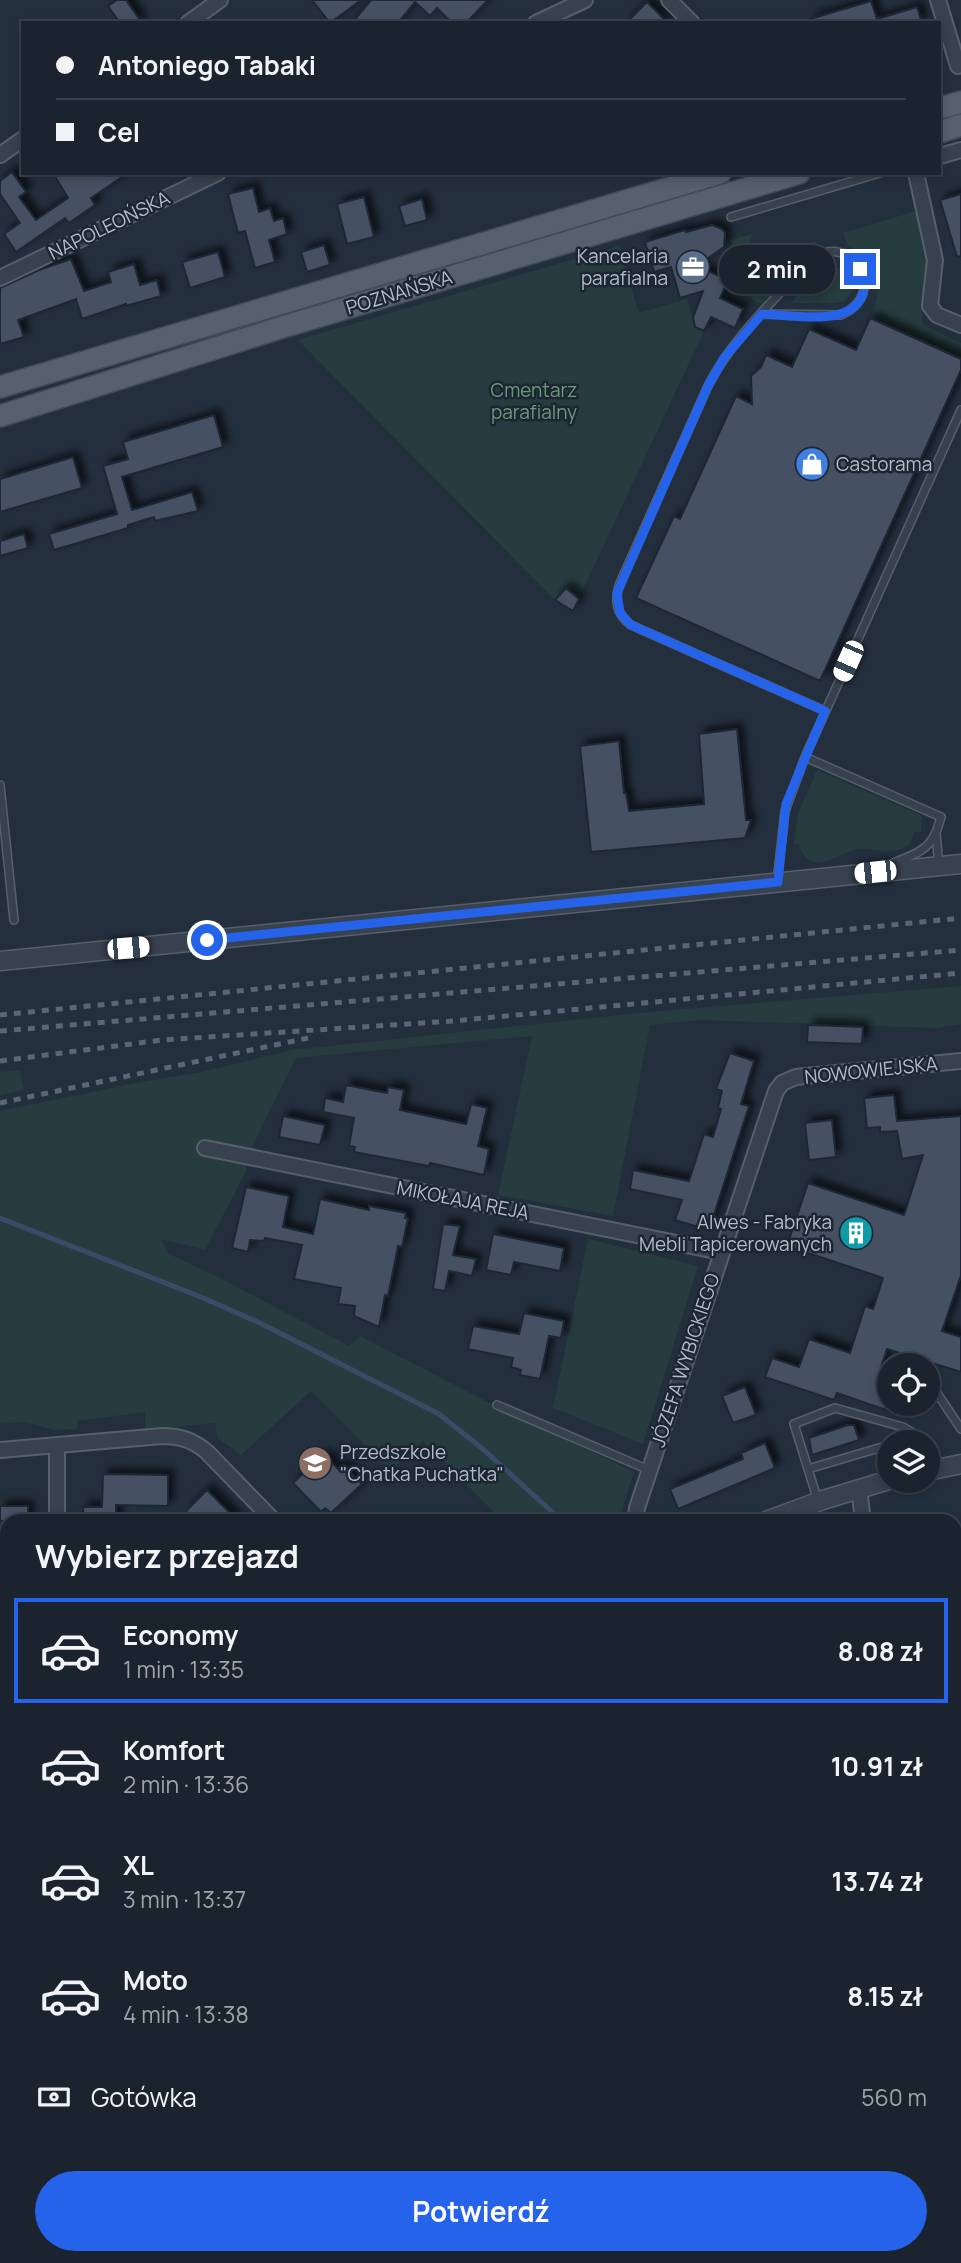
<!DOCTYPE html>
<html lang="pl">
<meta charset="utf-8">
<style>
:root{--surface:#1b232e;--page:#242b36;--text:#f1f3f6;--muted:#a0a4aa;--line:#39404a;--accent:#2563eb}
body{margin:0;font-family:Manrope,sans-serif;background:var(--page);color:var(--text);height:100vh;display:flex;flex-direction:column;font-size:26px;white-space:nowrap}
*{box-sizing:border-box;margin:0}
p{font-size:23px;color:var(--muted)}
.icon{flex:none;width:38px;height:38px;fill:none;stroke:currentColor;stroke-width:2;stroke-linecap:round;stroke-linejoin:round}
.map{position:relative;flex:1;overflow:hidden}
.panel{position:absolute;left:0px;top:1514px;width:962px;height:751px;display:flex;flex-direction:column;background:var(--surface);border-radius:21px 21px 0 0;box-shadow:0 4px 10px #0003,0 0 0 2px var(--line)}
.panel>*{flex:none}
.banner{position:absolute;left:21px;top:21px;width:920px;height:154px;border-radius:0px;box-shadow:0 4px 10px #0003,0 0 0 2px var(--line);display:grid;align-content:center;height:154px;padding:0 35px;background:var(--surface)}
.buttons{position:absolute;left:877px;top:1353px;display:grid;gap:14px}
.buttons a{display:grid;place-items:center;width:63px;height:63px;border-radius:50%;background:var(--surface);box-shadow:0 4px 10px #0003,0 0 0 2px var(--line);font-size:35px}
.end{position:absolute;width:32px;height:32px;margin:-16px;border:9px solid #2563eb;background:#fff;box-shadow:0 0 0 4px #fff}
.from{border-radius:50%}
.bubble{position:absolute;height:49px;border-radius:24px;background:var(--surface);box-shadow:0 4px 10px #0003,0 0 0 2px var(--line);font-size:23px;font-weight:700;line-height:49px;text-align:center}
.car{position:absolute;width:21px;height:42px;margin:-21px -10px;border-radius:9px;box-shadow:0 0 5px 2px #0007;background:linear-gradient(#fff 24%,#345 0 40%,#fff 0 76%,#345 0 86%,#fff 0)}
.banner b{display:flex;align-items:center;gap:24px;height:66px;font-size:26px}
.banner b+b{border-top:2px solid var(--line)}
.banner i{width:18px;height:18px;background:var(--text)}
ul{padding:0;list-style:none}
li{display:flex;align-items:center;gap:21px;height:105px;margin:0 14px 10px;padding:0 21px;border:4px solid transparent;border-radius:0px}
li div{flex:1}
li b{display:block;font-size:26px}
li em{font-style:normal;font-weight:700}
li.active{border-color:var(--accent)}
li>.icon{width:63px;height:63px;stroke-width:1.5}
h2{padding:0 35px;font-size:32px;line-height:84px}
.pay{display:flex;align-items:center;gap:18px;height:77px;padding:0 35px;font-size:26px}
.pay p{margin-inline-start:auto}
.primary-button{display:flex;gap:14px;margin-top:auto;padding:14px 35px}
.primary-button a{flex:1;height:80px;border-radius:42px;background:var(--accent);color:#fff;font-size:28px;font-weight:700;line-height:80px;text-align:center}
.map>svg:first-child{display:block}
.green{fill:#263c3f}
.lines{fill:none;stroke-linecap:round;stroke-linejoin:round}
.stream{stroke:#394c67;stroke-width:5}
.building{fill:#455162;stroke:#1f2835;stroke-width:2;filter:url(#shadow)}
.service-casing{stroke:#565f6c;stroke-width:10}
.minor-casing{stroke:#565f6c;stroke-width:18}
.tertiary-casing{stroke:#565f6c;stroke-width:21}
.primary-casing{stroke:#414a57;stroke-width:24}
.service{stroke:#38414e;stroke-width:7}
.minor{stroke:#38414e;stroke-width:14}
.tertiary{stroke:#38414e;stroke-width:18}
.primary{stroke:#56606e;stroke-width:21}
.rail{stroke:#5a6575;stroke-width:5;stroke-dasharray:7 7;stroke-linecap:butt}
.route{stroke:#2563eb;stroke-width:9}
.labels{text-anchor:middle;stroke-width:5;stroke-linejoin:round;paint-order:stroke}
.street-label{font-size:19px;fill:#b4bcc9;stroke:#1d2633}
.poi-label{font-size:19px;fill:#b4bcc9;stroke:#1d2633;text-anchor:end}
.park-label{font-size:19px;fill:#6b9a76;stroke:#1d2633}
</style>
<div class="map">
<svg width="961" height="2263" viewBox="0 0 961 2263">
<defs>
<filter id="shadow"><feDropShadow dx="6" dy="-6" stdDeviation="3.5" flood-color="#0009"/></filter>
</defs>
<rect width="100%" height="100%" fill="#242f3e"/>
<path class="green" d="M916 211C921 230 929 251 927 271 924 292 921 302 923 325L961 343V359L870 318C879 300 882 275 868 258 864 253 854 250 848 246L843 233Z
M752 234 747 261 815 241 820 251 767 305 756 302 728 280 738 261 730 240Z
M619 246 639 313 687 299 695 327 704 331 573 611 555 600 298 340Z
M832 267 841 268 852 275 854 288 845 301 835 303H791L819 270Z
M817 770 922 816 921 832H914C912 837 912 843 907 846 894 855 873 848 859 849 844 850 828 867 812 861 804 858 801 851 799 844H794V840L798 814Z
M961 986V1024L937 1028 701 1020 650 1025 613 1216 498 1195 532 1036 296 1058 253 1145 245 1173 205 1250 161 1239 169 1254 218 1277 349 1346 360 1336 507 1412 634 1472 618 1521H503L423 1441 390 1471 311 1391 241 1455 218 1438 215 1423 145 1430V1412L77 1421V1429L53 1430 26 1422 0 1424V1111L146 1081 202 1072 292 1050 649 1012Z
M20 1070 24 1090 0 1095V1072Z
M588 1239 698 1266 643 1444 553 1408Z
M961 1957V2065L956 2062V1973Z"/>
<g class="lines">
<path class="stream" d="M0 1218 201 1297 260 1323 439 1414 484 1450 562 1521"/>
</g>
<path class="building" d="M117 0H126L142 23H120L108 6Z
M312 0H361L330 23Z
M371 0H488L466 23H452L437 8 430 16 415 2 398 23H352Z
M871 1 877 19 917 7 922 23H811L810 19Z
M647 2 668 23H626Z
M12 172 26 192 19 197 36 220 68 198 53 173H128L91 198 95 205 69 223 65 218 16 252 4 234 20 223 0 194V181Z
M253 188 259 212 270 208 274 221 283 218 287 234 269 240 275 262 255 268 245 231 238 233 228 194Z
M961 194V256L957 257 940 200Z
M364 197 374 237 347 244 337 204Z
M422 199 427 220 405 226 399 206Z
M712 225 722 229 725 233 724 247 697 266 728 280 720 298 743 309 735 328 711 317 704 331 695 327 693 318 703 291 680 298 671 267 654 272 645 242 685 230 686 232Z
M324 245 330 265 307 272 301 252Z
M218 252 225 277 190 288 182 262Z
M71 259 84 291 111 282 108 272 134 264 140 285 157 280 161 296 126 306V304L82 319 76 299 18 320 24 337 0 344V288L39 270Z
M870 318 961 359V370L820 681 636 598 674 516 680 519 736 396 752 404 751 376 761 367 766 355 792 367 809 329 856 350Z
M214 415 223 447 122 477 132 510 192 492 198 511 155 521 154 517 128 525V528L54 550 49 534 117 514 103 466 128 459 123 442Z
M73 457 82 488 0 512V479Z
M24 534 28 548 0 556V541Z
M566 588 579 599 573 611 555 600Z
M737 729 746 820H751L745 838 591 852 580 746 619 741 624 793H626L629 811 704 804 699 734Z
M808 1025 863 1027 862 1044 807 1042Z
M730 1053 754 1061 741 1104 749 1106 709 1230 675 1220 682 1200 630 1189 633 1170 689 1181 704 1134 713 1137 721 1109 718 1108 722 1091 716 1089Z
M346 1085 387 1093 388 1087 404 1090 400 1110 466 1124 471 1104 487 1108 478 1146 489 1149 484 1175 430 1163 429 1166 354 1152 355 1147 349 1146 354 1118 323 1112 325 1098 343 1102Z
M894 1095 897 1121 961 1116V1275L942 1331 961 1337V1372L887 1349 876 1382 889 1386V1411L837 1393 834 1400 765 1377 772 1358 799 1367 809 1339 850 1353 865 1306 873 1309 883 1278 787 1246 808 1183 904 1215 923 1155 902 1159 897 1131 880 1132V1127L867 1128 864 1098Z
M283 1116 325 1125 320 1145 279 1137Z
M832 1120 836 1157 809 1160 805 1123Z
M246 1187 289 1196 283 1227 313 1234 320 1199 369 1210V1206L406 1213 405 1218H408L402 1247 398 1246 388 1296 385 1295 379 1327 354 1316 355 1306 338 1304 341 1288 294 1279 302 1245 265 1238 264 1241 250 1240 248 1252 232 1248Z
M443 1224 460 1226 453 1255 476 1259 472 1276 449 1271 445 1291 433 1289Z
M493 1234 564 1248 560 1271 514 1262 511 1275 486 1270Z
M524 1313 564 1321 561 1338 549 1336 540 1379 520 1375 521 1370 511 1367 513 1358 468 1349 473 1326 519 1334Z
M745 1387 756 1415 733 1423 722 1396Z
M848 1425H854L859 1440 812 1455 809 1438Z
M765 1443 775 1468 678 1509 670 1489 743 1459 741 1453Z
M324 1454 339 1470 343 1465 362 1484 331 1513 325 1508 321 1512 293 1483Z
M103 1474 168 1475V1506L116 1505V1521H83V1507H102Z
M207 1490 238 1521H195L186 1511Z
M0 1506H28V1521H0Z"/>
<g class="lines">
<g class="service-casing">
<path id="service" d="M731 217 880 173
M762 314 841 315C890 294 853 230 811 259 776 299 732 338 708 386L620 583C614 600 616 614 631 625L825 711
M0 785 14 920
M889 865C906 857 927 853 935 834
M939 866 936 833 941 817 805 757 961 410
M777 882 785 811 805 757
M928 1382 931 1384 961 1429
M497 1405 649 1470
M897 1442 918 1436
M808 1469 889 1445
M818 1501 794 1424 835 1408 903 1427 918 1436 920 1442
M5 1912H7"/>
</g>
<g class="minor-casing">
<path id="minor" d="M669 0 692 23
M938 0 958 66
M188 23 220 0
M536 23 585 0
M0 155 23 139
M940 156 961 150
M916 173 935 260 930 306 937 315 961 325
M0 278 218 173
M205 1148 721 1252
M57 1445V1521
M0 1450 162 1436C180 1436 193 1440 207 1452L274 1521
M859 1488 863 1521
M635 1521 637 1508 776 1091 782 1083 796 1077 961 1061
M956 1576 961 1578
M0 1671H7
M0 1800 7 1793
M956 2069 961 2072
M0 2144 7 2136
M0 2169 7 2163
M440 2263 443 2258
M561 2263 564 2258
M747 2263 750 2258
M825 2263V2258"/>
</g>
<g class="tertiary-casing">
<path id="tertiary" d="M0 961 961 864
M928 1471 961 1464
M766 1521 823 1500 889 1480
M0 2047 7 2053
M0 2072 7 2081
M204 2258 211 2263"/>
</g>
<g class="primary-casing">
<path id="primary" d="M940 108 961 102
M940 132 961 125
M0 387 720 173
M0 416 286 326 799 173"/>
</g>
<use href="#service" class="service"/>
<use href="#minor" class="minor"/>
<use href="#tertiary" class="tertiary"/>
<use href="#primary" class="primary"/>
<path class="rail" d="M0 1015 961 918
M0 1031 961 950
M0 1061 162 1040 453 1021 961 973
M0 1103 308 1038"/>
</g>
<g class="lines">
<path class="route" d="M207 940 778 882 786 804 825 711 631 625 620 613 617 593 708 386 724 358 762 314C789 315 845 326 860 300 866 290 865 279 860 269"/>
</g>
<defs>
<g id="office-disc" transform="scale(1.75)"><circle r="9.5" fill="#5c6f8a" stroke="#1d2633"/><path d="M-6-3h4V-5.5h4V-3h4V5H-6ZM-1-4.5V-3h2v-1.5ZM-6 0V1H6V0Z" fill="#fff"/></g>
<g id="shop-disc" transform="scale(1.75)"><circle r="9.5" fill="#3f7fe0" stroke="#1d2633"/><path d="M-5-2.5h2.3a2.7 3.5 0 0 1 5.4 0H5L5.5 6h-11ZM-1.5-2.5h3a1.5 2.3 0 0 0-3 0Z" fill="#fff"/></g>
<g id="building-disc" transform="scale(1.75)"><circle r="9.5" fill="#0f9aa8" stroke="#1d2633"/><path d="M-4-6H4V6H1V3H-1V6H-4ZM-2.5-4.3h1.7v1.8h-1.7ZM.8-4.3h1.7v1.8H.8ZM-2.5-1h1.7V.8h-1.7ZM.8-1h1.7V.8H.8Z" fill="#fff"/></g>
<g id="school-disc" transform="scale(1.75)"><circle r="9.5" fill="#8d6e63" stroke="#1d2633"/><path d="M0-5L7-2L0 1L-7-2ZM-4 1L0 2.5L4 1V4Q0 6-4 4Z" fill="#fff"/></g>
</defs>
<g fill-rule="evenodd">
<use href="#office-disc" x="693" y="267"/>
<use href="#shop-disc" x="812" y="464"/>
<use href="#building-disc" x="856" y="1233"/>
<use href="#school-disc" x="315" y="1463"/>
</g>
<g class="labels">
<g class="street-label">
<text transform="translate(109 225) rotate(-26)" y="7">NAPOLEOŃSKA</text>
<text transform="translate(399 292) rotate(-17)" y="7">POZNAŃSKA</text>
<text transform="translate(871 1070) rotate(-6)" y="7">NOWOWIEJSKA</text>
<text transform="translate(463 1200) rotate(11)" y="7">MIKOŁAJA REJA</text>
<text transform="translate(685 1360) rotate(-72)" y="7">JÓZEFA WYBICKIEGO</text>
</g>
<g class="poi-label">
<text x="668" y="263">Kancelaria<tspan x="668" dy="22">parafialna</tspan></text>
<text x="836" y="471" text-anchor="start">Castorama</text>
<text x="832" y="1229">Alwes - Fabryka<tspan x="832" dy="22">Mebli Tapicerowanych</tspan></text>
<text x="340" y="1459" text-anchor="start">Przedszkole<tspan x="340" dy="22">"Chatka Puchatka"</tspan></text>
</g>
<g class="park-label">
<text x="534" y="397">Cmentarz<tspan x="534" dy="22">parafialny</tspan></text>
</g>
</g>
</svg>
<div class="buttons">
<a><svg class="icon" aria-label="locate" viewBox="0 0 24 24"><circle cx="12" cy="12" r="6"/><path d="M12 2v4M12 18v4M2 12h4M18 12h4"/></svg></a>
<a><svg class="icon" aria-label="layers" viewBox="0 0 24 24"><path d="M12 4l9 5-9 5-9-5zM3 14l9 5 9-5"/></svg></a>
</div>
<i class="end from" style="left:207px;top:940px"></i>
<i class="end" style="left:860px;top:269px"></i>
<div class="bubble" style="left:719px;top:245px;width:116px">2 min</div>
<i class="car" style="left:848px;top:661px;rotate:204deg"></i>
<i class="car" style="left:875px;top:872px;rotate:264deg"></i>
<i class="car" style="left:128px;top:948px;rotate:85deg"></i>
<div class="banner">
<b><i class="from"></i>Antoniego Tabaki</b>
<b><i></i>Cel</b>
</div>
<section class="panel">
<h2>Wybierz przejazd</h2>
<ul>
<li class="active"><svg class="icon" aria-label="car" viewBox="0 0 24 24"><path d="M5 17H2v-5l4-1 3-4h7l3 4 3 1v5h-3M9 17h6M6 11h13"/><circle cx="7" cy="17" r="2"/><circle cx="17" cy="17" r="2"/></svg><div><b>Economy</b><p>1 min · 13:35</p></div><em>8.08 zł</em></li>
<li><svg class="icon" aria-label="car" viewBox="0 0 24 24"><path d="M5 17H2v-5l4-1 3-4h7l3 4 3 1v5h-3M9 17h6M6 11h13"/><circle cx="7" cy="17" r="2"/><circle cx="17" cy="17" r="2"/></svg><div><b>Komfort</b><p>2 min · 13:36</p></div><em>10.91 zł</em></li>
<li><svg class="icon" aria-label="car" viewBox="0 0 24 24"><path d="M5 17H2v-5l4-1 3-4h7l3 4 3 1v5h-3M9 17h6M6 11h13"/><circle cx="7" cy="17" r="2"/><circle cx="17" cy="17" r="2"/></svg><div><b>XL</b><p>3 min · 13:37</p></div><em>13.74 zł</em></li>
<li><svg class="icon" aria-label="car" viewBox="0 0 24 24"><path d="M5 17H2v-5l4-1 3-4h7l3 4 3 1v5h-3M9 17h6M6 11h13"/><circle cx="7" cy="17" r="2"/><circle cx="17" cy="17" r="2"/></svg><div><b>Moto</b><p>4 min · 13:38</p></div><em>8.15 zł</em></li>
</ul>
<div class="pay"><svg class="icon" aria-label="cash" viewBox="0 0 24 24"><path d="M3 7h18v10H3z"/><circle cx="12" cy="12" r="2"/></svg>Gotówka<p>560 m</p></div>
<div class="primary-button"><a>Potwierdź</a></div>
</section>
</div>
